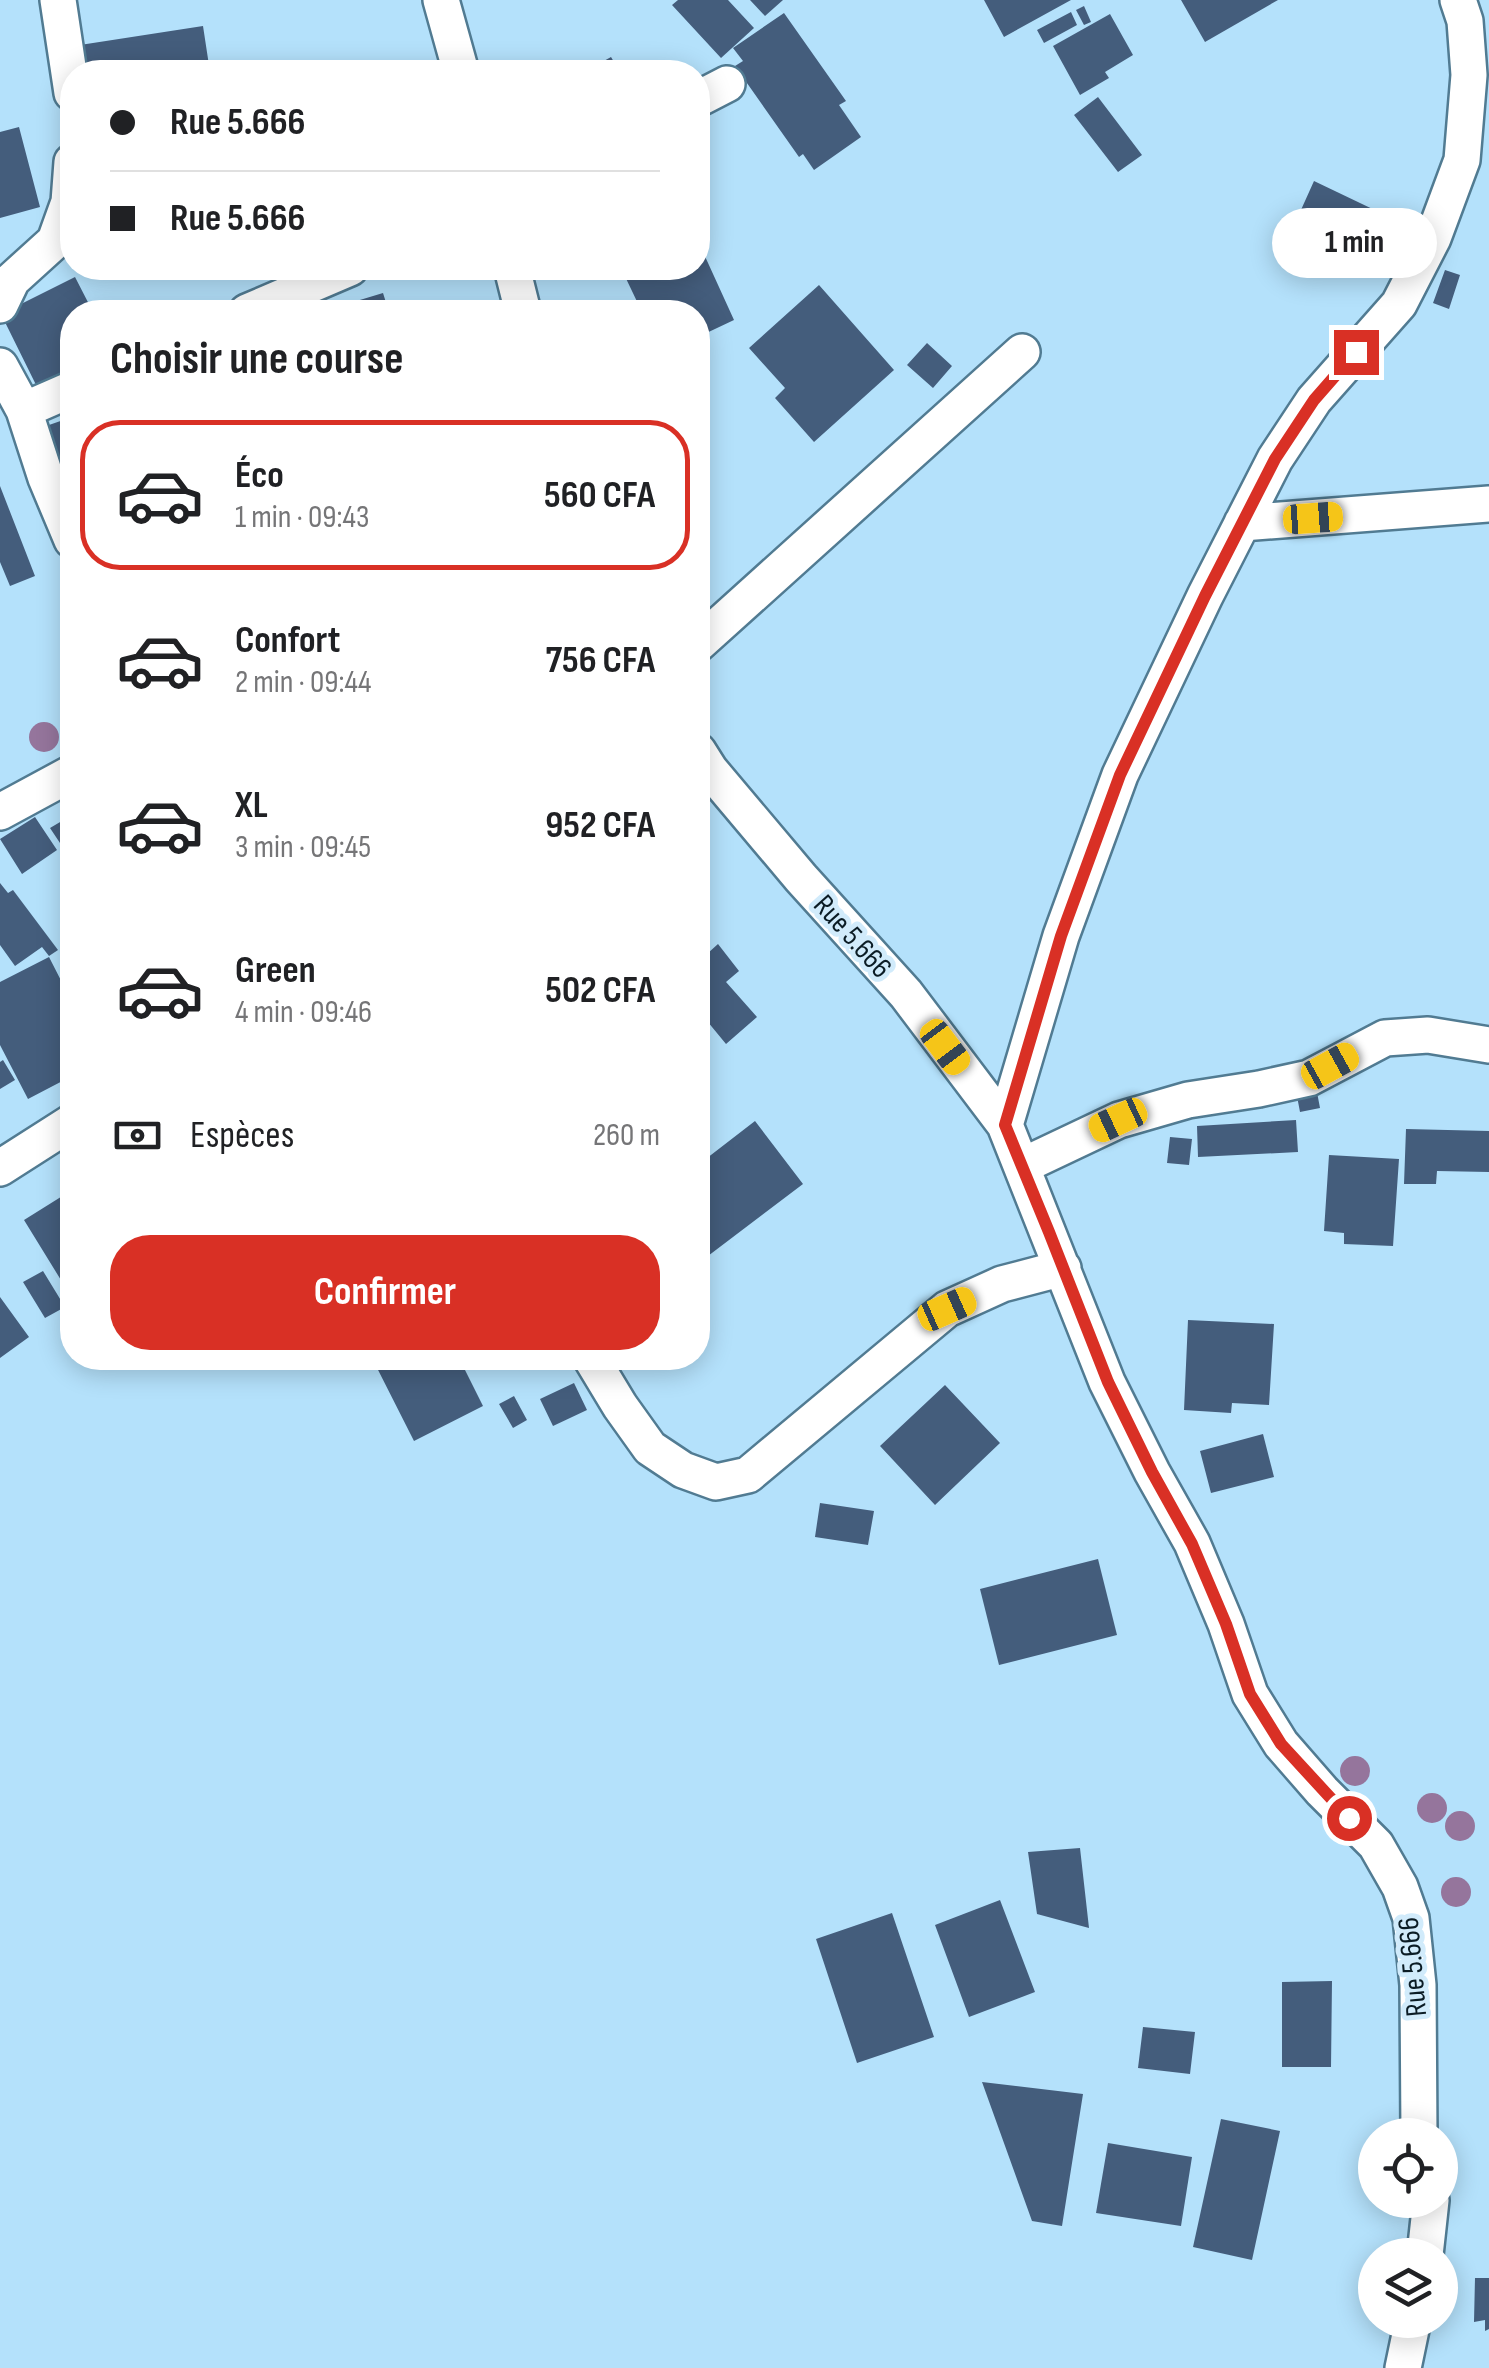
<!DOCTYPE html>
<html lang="fr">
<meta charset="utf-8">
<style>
:root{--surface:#fff;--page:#f6f6f6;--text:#202124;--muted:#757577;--line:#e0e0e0;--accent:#d93025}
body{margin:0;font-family:"Sofia Sans Condensed",sans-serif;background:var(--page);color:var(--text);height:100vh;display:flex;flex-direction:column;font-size:38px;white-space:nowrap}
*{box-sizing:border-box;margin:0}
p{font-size:32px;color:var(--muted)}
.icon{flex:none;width:55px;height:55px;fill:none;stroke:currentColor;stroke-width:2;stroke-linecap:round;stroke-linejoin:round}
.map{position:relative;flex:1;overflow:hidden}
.details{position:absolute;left:60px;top:300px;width:650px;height:1070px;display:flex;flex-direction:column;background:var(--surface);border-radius:40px;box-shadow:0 5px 25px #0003}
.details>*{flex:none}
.top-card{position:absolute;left:60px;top:60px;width:650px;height:220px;border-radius:40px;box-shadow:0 5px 25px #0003;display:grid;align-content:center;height:220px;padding:0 50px;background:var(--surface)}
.controls{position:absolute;left:1358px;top:2118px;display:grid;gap:20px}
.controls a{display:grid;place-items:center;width:100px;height:100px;border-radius:50%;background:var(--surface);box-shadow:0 5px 25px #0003;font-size:50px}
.end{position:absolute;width:45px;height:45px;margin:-22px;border:12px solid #d93025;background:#fff;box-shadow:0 0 0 5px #fff}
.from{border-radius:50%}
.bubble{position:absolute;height:70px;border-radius:35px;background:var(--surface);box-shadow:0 5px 25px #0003;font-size:32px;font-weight:700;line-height:70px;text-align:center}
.car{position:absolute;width:30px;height:60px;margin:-30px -15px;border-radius:12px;box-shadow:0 0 8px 2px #0007;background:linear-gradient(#f5c518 24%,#345 0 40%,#f5c518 0 76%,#345 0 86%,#f5c518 0)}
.top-card b{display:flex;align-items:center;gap:35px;height:95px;font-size:38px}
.top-card b+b{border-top:2px solid var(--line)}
.top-card i{width:25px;height:25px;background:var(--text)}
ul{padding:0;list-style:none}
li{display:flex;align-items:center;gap:30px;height:150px;margin:0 20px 15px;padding:0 30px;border:5px solid transparent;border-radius:40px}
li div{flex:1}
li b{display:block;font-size:38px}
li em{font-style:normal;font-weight:700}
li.current{border-color:var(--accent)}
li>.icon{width:90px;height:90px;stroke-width:1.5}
h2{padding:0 50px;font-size:45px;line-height:120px}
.pay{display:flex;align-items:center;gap:25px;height:110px;padding:0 50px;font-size:38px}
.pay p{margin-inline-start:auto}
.button{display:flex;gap:20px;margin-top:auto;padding:20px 50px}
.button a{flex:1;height:115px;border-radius:40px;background:var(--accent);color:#fff;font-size:40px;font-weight:700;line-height:115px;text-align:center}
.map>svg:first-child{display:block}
.building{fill:#445d7c}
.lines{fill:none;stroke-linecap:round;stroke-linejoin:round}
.minor-casing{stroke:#517b92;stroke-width:40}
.minor{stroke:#fff;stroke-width:35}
.tree{fill:#95759c}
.route{stroke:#d93025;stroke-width:12}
.labels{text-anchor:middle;stroke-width:10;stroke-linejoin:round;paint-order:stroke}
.street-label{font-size:30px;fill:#0b1c25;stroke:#d1ebfb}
</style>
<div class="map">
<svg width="1489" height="2368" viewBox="0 0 1489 2368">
<rect width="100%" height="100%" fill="#b4e1fb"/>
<path class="building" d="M678 0H728L754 28 721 58 672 5Z
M750 0H783L765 16Z
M984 0H1071L1004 37Z
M1181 0H1278L1205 42Z
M1084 6 1091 22 1084 25 1076 10Z
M1071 12 1077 25 1044 43 1037 30Z
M784 13 846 101 839 105 861 137 814 170 803 154 799 157 735 66 743 61 733 48Z
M1110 14 1133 55 1105 72 1109 78 1080 95 1053 46Z
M203 26 210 72H84L80 45Z
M611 57 620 72H584Z
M1098 97 1142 155 1118 172 1074 115Z
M19 127 40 207 0 218V132Z
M1314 181 1383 214 1363 257 1338 247 1341 242 1296 221Z
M698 241 734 320 698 337V312H642L621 268H698Z
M1445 270 1460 275 1449 309 1433 303Z
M75 277 93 312H72V379L41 395 1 314Z
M819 285 894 370 814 442 775 398 785 388 749 348Z
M383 293 389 312H320Z
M927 343 952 366 933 388 907 365Z
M72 417V497L49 425Z
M0 486 35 576 10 586 0 562Z
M72 815V861L50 828Z
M35 817 57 850 22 874 0 839Z
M0 883 8 893 13 890 58 950 49 956 42 947 15 966 0 945Z
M718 944 739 971 726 982 757 1017 726 1044 698 1010V962Z
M49 957 72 1002V1076L28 1099 0 1045V982Z
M3 1060 15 1080 0 1089V1062Z
M1316 1087 1320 1108 1300 1112 1296 1091Z
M1296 1120 1298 1152 1198 1157 1197 1126Z
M755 1121 803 1184 704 1259 698 1250V1165Z
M1406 1129 1489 1131V1172L1437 1171 1436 1184H1404Z
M1170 1137 1192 1139 1189 1165 1167 1163Z
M1329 1155 1399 1159 1393 1246 1344 1244V1233L1324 1231Z
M72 1190V1298L24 1220Z
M43 1271 65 1307 45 1318 23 1282Z
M0 1297 29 1337 0 1358Z
M1188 1320 1274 1324 1269 1405 1232 1403 1231 1413 1184 1410Z
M372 1358H459L483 1406 414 1441Z
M574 1383 587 1410 553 1426 540 1399Z
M945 1385 1000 1443 935 1505 880 1446Z
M514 1396 527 1420 513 1428 499 1404Z
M1263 1434 1274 1477 1211 1493 1200 1451Z
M820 1503 874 1511 868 1545 815 1537Z
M1098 1559 1117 1635 999 1665 980 1589Z
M1080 1848 1089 1928 1037 1914 1028 1852Z
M1000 1900 1035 1992 969 2017 935 1925Z
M892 1913 934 2037 857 2063 816 1939Z
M1332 1981 1331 2067H1282V1982Z
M1143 2027 1195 2032 1190 2074 1138 2068Z
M982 2082 1083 2094 1062 2226 1032 2221Z
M1221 2119 1280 2131 1252 2260 1193 2247Z
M1108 2143 1192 2157 1181 2226 1096 2213Z
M1475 2278H1489V2329L1485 2331V2320L1474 2322Z"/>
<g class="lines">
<g class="minor-casing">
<path id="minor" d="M58 0 72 93
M441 0 461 72
M698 99 727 84
M512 268 523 312
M0 305 12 280 55 241 69 202 72 162
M247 312 350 268
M0 366 24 410 46 478 72 540
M24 410 72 389
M1242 523 1489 504
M698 644 1022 352
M698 751 710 770 801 878 906 994 1005 1125
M0 812 72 773
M1022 1166 1119 1120 1188 1100 1259 1089 1309 1078 1385 1038 1428 1035 1489 1045
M0 1168 72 1122
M591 1358 620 1406 650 1448 683 1470 716 1482 748 1475 947 1309 1002 1284 1063 1268
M1419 2135 1418 1985 1411 1918 1400 1887 1376 1845 1322 1791 1281 1744 1250 1694 1226 1624 1192 1543 1152 1472 1107 1382 1005 1125 1061 936 1120 775 1205 596 1275 459 1314 400 1399 304 1433 238 1462 160 1469 75 1465 21 1458 0
M1425 2255 1431 2200
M1403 2368 1413 2320"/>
</g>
<use href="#minor" class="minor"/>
</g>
<g class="tree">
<circle cx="44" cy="737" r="15"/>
<circle cx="1355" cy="1771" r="15"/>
<circle cx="1432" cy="1808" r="15"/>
<circle cx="1460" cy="1826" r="15"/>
<circle cx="1456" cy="1892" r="15"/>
</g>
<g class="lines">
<path class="route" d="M1349 1818 1281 1744 1250 1694 1226 1624 1192 1544 1152 1472 1108 1382 1049 1232 1005 1125 1061 936 1120 775 1205 596 1275 459 1314 400 1356 352"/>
</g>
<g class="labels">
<g class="street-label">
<text transform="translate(853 936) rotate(48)" y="10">Rue 5.666</text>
<text transform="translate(1412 1967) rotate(-95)" y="10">Rue 5.666</text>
</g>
</g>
</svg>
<div class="controls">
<a><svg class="icon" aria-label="locate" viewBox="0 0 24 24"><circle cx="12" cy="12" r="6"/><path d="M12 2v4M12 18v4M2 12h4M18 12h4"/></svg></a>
<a><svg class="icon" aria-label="layers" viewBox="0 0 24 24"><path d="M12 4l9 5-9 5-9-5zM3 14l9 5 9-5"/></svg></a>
</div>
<i class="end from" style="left:1349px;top:1818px"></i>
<i class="end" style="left:1356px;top:352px"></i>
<div class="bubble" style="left:1272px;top:208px;width:165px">1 min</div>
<i class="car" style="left:1313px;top:518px;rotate:86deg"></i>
<i class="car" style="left:945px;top:1047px;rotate:143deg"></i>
<i class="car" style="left:1330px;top:1066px;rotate:61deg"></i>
<i class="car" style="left:1118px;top:1120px;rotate:245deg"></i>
<i class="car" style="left:947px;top:1309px;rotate:66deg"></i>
<div class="top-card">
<b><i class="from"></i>Rue 5.666</b>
<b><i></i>Rue 5.666</b>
</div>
<section class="details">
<h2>Choisir une course</h2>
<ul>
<li class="current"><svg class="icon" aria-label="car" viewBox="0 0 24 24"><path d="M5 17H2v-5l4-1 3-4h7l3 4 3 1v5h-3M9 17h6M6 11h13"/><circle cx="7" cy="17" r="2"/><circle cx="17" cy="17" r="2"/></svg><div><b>Éco</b><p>1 min · 09:43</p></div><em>560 CFA</em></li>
<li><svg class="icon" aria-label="car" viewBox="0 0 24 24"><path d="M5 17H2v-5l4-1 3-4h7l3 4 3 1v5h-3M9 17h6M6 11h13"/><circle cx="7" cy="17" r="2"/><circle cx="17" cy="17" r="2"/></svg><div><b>Confort</b><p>2 min · 09:44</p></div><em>756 CFA</em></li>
<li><svg class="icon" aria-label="car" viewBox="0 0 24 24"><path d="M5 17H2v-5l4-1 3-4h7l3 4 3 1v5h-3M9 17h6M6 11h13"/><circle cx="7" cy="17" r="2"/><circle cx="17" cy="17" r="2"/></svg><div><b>XL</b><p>3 min · 09:45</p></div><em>952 CFA</em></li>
<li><svg class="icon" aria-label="car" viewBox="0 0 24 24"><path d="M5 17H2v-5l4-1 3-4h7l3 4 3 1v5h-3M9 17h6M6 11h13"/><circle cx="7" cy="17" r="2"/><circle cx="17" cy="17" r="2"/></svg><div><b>Green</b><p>4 min · 09:46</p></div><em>502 CFA</em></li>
</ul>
<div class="pay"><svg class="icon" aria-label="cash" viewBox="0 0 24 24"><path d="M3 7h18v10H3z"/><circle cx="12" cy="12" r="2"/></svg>Espèces<p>260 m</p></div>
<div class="button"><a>Confirmer</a></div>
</section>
</div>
